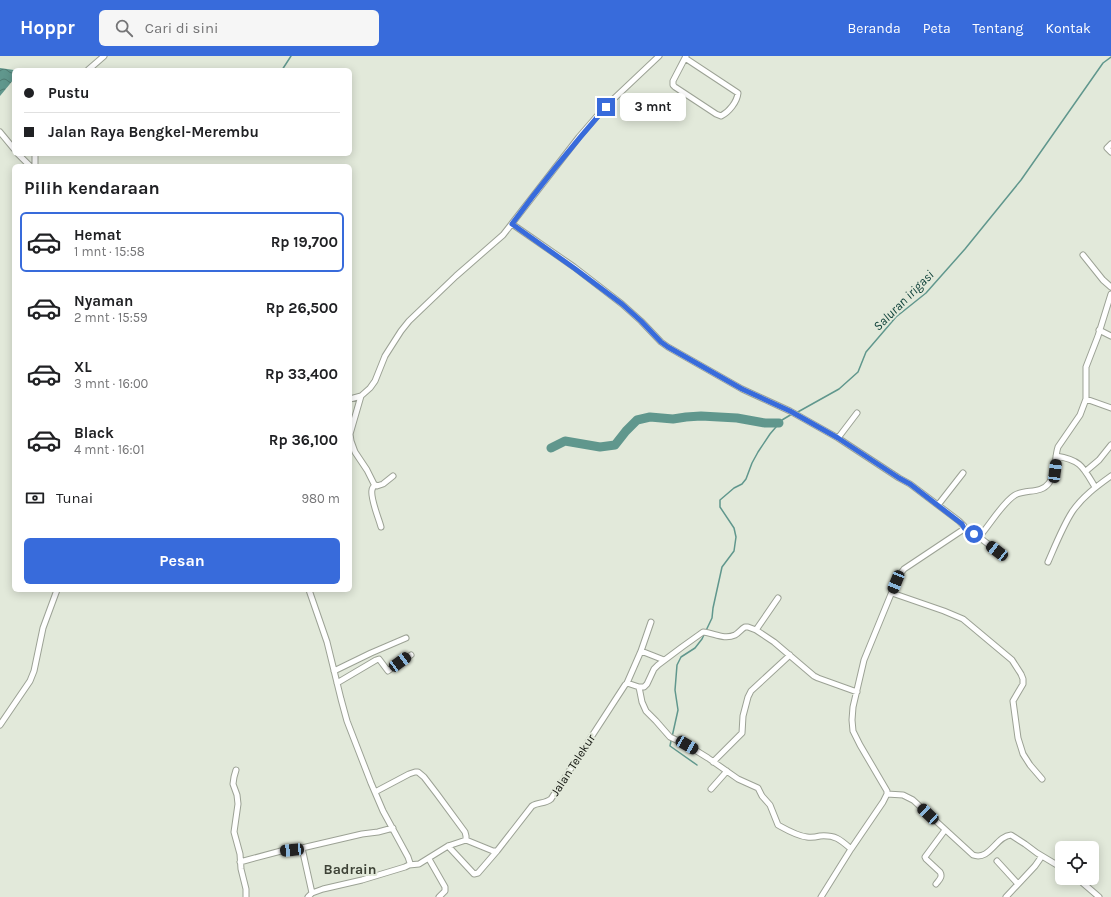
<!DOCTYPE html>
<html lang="id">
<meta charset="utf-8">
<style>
:root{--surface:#fff;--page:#f6f6f6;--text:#202124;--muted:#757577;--line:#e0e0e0;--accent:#386bdb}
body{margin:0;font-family:Karla,sans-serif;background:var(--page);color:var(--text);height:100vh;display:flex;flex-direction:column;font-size:15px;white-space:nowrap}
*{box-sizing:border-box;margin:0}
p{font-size:13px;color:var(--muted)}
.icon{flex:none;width:22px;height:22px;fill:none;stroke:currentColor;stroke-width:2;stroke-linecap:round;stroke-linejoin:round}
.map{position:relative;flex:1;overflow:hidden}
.panel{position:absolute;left:12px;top:108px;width:340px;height:428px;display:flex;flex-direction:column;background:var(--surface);border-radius:6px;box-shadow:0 2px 10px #0003}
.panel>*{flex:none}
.top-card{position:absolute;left:12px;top:12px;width:340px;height:88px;border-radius:6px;box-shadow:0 2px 10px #0003;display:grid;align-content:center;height:88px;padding:0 12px;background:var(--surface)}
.fabs{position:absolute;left:1055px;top:785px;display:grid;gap:8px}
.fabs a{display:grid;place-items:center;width:44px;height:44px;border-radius:6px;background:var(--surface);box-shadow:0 2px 10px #0003;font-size:20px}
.end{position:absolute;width:18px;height:18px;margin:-9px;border:5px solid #386bdb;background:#fff;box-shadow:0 0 0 2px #fff}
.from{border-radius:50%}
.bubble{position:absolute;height:28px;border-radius:6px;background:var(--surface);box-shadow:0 2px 10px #0003;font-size:13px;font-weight:700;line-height:28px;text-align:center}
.car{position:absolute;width:12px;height:24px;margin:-12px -6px;border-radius:5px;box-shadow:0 0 3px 1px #0007;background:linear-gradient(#222 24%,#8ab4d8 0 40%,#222 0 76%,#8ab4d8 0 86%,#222 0)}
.top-card b{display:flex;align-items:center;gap:14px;height:38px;font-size:15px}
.top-card b+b{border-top:1px solid var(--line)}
.top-card i{width:10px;height:10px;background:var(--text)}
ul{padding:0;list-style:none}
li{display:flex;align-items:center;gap:12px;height:60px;margin:0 8px 6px;padding:0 4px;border:2px solid transparent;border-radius:6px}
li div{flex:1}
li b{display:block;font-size:15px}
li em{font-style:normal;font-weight:700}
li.current{border-color:var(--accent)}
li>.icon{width:36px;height:36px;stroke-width:1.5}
h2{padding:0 12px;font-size:18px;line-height:48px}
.pay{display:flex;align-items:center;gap:10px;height:44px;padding:0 12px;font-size:15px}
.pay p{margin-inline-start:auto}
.primary-button{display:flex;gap:8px;margin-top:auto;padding:8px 12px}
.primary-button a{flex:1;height:46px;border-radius:6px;background:var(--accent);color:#fff;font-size:16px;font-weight:700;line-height:46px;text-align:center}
header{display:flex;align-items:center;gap:24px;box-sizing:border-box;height:56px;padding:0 20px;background:var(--accent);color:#fff}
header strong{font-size:19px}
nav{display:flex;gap:22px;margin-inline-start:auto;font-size:14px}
.search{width:280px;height:36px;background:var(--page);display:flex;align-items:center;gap:10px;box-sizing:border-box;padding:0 14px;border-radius:6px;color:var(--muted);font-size:15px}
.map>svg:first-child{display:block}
.water{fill:url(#water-waves)}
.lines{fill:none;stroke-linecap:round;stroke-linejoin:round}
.stream{stroke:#60978d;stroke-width:1.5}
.river{stroke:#60978d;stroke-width:9}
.minor-casing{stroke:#9ca295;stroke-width:7}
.minor{stroke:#fff;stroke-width:5}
.route{stroke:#386bdb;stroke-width:5}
.labels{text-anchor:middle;stroke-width:4;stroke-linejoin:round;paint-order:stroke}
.street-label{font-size:12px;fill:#0e100b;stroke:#e2e9da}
.water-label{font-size:13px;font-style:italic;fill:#0e4139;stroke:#e2e9da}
.quarter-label{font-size:14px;font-weight:bold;fill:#3d4236;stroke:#e2e9da}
</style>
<header>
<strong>Hoppr</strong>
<div class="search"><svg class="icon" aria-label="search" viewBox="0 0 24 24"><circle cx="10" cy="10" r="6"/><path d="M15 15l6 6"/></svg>Cari di sini</div>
<nav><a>Beranda</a><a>Peta</a><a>Tentang</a><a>Kontak</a></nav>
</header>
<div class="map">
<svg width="1111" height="841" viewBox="0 0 1111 841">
<defs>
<pattern id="water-waves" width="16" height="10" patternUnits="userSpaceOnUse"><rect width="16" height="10" fill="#60978d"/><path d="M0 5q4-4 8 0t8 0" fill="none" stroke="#4e7a71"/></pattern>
</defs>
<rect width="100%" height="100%" fill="#e2e9da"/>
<path class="water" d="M0 12 14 14V23L0 40Z"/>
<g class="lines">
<path class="stream" d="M282 14 291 0
M796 357 839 333 858 316 866 296 896 261 926 237 965 193 1021 124 1103 7 1111 1
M672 681 678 654 675 634 677 609 681 601 695 592 702 583 712 562 713 552 722 511 734 495 736 481 734 472 720 451V444L734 432 742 428 746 423 752 407 758 396 770 378 782 364 792 358
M671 685 670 690 697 709"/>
<path class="river" d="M551 392 565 385 600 391 615 389 626 375 637 364 650 361 673 363 686 361 701 360 737 362 765 367H779"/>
<g class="minor-casing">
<path id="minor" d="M685 2 738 37C737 46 729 56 721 60L716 58 675 31 673 29V25L686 0
M88 14 104 0
M0 76 14 93
M1111 88 1107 92 1111 96
M18 98 30 110
M35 110V98
M512 168 574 211 622 248 641 265 661 286 668 291 742 333 790 355 838 382 899 422 910 428 959 465 964 470V472L979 481C990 469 1002 447 1015 439 1026 433 1041 438 1049 427 1057 416 1054 403 1058 391L1080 359 1086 343V311L1098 280 1111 238
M1083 199 1103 224 1111 231
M1099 274 1111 280
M361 340 350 378 351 385 355 396 367 414 374 428 377 430 383 428 393 420
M350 343 361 340 370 332 375 325 385 300 401 275 409 265 456 220 503 179 579 81 605 51 659 0
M1086 343 1111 352
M838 382 857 357
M1056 400C1081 404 1083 411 1095 431
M1086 415 1099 404 1111 389
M375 429C374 430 372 433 372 434 370 442 379 463 381 471
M938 449 963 417
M964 472 961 475 904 513 898 521 864 604 853 651 852 664 853 675 860 689 887 735V738L903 739 913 744 973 799C990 805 996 780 1011 779L1025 788 1037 797 1062 812
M979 481 997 495
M1048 506C1055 490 1063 470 1072 456 1082 441 1097 430 1111 420
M892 537 944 555 963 563 1012 604 1021 618 1023 623V628L1013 645 1018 682 1023 698 1030 709 1042 723
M756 574 778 542
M641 595 664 604
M334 615 371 597 406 582
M337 627 376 604 379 603 388 615 411 599
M627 627 641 595 651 566
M639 631 642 646 646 655 656 665 670 681 687 689 708 702 738 723 758 732 762 740 770 749 778 769C787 774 797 780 807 781 812 782 816 781 820 780 835 779 840 783 851 793
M0 669 30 625 34 615 43 572 57 534
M713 706 742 677 743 660 748 641 751 635 790 599
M236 714 234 721 233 728 237 739 238 748 234 776 240 798 241 813 246 833V841
M711 733 727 715
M375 736 409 718 415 716H418L424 721 437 738 465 776 466 780V784
M448 790 474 818 478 817 497 795
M302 792 312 837
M429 803 445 831V835L439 841
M997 805 1018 828
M240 806 281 795 302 792 362 778 378 776 393 772
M409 809 419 808 448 790 466 784 493 795H497L532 750C538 746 545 748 551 743L625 629 627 627 639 631H644L647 628 654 613 658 609 682 591 703 576C714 577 724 584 735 579 739 577 741 573 745 571H748L756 574 774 586 814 620 818 622 857 636
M1077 822 1099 841
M936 828C939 824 943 821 940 816L926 803 925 801 945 774
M308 841 312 837 323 833 362 824 405 811 409 809 410 807 408 801 383 755 371 727 347 665 341 643 327 586 309 534
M821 841 851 793 883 746 887 738
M1006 841 1035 810 1042 800"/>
</g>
<use href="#minor" class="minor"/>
</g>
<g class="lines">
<path class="route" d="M606 51C573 89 542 127 512 168L574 212 622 248 641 265 661 286 668 291 742 333 790 355 838 382 899 422 910 428 962 468 964 472 974 478"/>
</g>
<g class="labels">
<g class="street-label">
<text transform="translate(573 709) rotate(-57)" y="4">Jalan Telekur</text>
</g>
<g class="water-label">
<text transform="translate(903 244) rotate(-45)" y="5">Saluran irigasi</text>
</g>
<g class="quarter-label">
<text x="350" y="818">Badrain</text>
</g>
</g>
</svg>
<div class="fabs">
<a><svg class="icon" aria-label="locate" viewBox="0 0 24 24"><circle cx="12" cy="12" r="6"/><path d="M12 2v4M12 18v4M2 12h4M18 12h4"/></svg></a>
</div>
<i class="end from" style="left:974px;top:478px"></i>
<i class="end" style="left:606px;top:51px"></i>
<div class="bubble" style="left:620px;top:37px;width:66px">3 mnt</div>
<i class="car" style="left:1055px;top:415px;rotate:7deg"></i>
<i class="car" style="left:997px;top:495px;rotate:308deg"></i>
<i class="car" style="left:896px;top:526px;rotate:202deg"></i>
<i class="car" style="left:400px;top:606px;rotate:54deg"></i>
<i class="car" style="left:687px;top:689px;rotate:120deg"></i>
<i class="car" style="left:928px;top:758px;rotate:313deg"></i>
<i class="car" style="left:292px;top:794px;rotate:264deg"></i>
<div class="top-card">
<b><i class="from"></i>Pustu</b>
<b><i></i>Jalan Raya Bengkel-Merembu</b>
</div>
<section class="panel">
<h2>Pilih kendaraan</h2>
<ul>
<li class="current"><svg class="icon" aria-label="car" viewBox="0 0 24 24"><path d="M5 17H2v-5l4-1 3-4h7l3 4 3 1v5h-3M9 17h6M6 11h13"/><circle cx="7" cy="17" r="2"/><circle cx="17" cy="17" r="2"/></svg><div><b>Hemat</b><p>1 mnt · 15:58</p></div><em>Rp 19,700</em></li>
<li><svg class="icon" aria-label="car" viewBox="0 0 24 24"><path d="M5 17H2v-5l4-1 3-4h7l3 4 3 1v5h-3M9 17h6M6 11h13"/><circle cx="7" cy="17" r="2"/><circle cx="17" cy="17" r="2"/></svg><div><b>Nyaman</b><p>2 mnt · 15:59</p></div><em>Rp 26,500</em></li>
<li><svg class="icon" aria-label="car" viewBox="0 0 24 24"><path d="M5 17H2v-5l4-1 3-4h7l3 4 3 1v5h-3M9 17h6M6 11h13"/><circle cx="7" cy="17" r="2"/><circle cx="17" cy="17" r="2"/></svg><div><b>XL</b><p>3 mnt · 16:00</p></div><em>Rp 33,400</em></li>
<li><svg class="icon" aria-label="car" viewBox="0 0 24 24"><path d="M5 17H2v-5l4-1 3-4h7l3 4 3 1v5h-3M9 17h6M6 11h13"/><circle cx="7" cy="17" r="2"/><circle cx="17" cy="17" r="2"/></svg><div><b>Black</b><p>4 mnt · 16:01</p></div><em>Rp 36,100</em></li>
</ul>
<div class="pay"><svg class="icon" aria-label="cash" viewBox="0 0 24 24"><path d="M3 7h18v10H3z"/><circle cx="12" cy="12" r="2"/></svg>Tunai<p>980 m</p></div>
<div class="primary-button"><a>Pesan</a></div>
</section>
</div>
